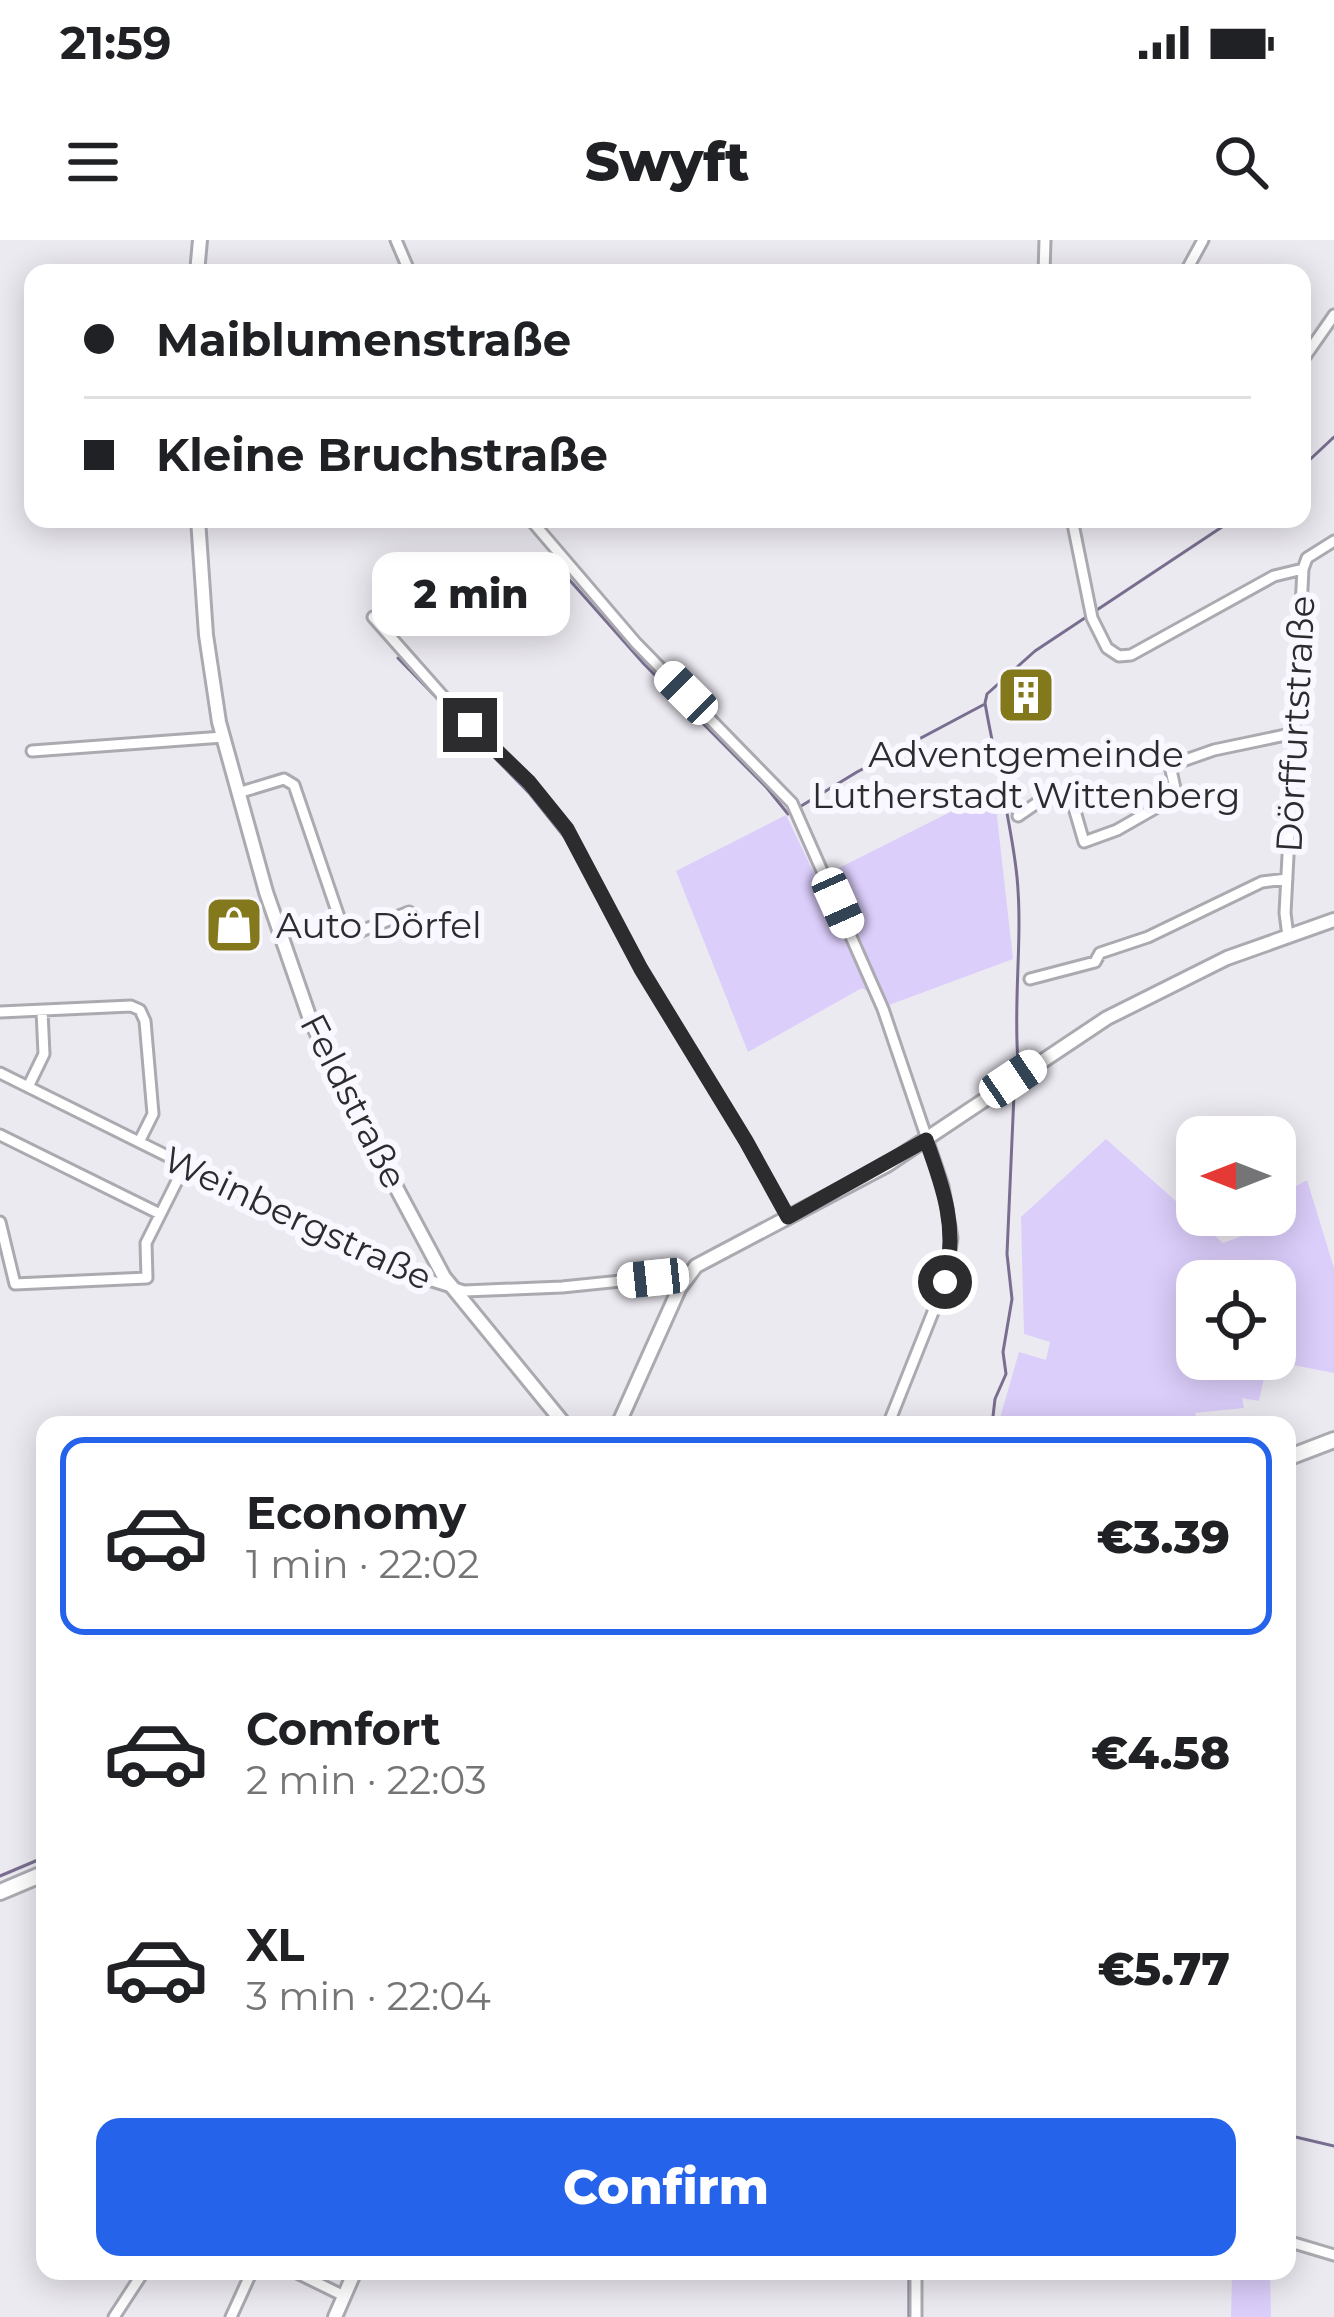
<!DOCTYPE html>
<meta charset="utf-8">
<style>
:root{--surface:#fff;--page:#f2f2f2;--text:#202124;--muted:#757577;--line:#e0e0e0;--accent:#2563eb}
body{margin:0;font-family:Montserrat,sans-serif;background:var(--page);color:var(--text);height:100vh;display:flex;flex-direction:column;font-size:45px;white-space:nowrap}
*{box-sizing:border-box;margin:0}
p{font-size:39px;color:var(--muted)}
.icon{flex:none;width:66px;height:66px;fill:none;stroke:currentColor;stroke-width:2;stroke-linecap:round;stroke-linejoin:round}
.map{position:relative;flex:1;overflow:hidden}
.panel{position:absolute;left:36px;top:1176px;width:1260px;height:864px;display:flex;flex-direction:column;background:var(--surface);border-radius:24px;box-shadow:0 6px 30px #0003}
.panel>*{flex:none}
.guide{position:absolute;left:24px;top:24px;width:1287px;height:264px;border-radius:24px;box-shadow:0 6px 30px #0003;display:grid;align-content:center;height:264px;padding:0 60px;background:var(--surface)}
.needle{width:78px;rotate:270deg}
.controls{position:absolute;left:1176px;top:876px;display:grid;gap:24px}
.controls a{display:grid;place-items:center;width:120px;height:120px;border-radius:24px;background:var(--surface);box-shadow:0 6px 30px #0003;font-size:60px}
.end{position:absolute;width:54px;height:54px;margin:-27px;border:15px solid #2c2c2e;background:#fff;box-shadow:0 0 0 6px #fff}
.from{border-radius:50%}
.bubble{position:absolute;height:84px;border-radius:24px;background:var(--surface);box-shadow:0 6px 30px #0003;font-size:39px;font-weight:800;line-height:84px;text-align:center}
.car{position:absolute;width:36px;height:72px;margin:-36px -18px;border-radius:15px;box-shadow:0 0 9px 3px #0007;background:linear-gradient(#fff 24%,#345 0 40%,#fff 0 76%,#345 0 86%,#fff 0)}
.guide b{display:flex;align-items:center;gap:42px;height:114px;font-size:45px}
.guide b+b{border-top:3px solid var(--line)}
.guide i{width:30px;height:30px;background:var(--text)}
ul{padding:21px 0 0;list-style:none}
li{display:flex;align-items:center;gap:36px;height:198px;margin:0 24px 18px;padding:0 36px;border:6px solid transparent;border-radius:24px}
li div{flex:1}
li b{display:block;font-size:45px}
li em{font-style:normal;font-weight:800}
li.current{border-color:var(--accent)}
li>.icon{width:108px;height:108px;stroke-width:1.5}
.button{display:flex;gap:24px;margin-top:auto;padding:24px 60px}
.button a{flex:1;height:138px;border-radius:24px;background:var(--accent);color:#fff;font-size:48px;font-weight:800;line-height:138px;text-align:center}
.status{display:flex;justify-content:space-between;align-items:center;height:84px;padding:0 60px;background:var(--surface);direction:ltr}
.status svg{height:33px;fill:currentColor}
header{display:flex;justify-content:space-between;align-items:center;height:156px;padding:0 60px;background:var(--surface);font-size:54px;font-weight:800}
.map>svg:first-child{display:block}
.green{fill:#dccefb;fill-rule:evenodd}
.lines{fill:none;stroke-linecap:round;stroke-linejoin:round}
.stream{stroke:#796e8f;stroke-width:3}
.minor-casing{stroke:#acaab1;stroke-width:15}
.tertiary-casing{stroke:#acaab1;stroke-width:18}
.secondary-casing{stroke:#acaab1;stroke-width:20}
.minor{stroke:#fff;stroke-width:9}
.tertiary{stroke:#fff;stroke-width:12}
.secondary{stroke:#fff;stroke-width:14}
.route{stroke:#2c2c2e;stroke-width:15}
.labels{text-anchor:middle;stroke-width:12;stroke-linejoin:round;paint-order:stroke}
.street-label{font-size:36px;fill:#2c2c2e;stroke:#f9f7ff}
.poi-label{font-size:36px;fill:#2c2c2e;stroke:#f9f7ff}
</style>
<div class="status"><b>21:59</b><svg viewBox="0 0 49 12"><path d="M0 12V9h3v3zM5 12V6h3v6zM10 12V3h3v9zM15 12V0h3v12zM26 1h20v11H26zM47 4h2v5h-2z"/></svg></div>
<header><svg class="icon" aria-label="menu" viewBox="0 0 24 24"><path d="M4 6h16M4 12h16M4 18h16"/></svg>Swyft<svg class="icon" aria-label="search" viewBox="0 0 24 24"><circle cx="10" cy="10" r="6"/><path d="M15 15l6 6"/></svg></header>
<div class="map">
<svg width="1334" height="2077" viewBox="0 0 1334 2077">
<rect width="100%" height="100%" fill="#eceaf1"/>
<path class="green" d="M994 550 1013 719 889 765 862 748 748 812 676 631 786 575 817 639Z
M1106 899 1223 1003 1294 977 1287 951 1307 940 1334 1028V1133L1268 1120 1259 1161 1242 1158 1244 1168 1195 1173 1198 1182 998 1185 1019 1112 1046 1120 1050 1102 1024 1094 1021 977ZM1197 1041H1275V1119H1197Z
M1232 2031H1270L1271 2077H1231Z"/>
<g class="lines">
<path class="stream" d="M1302 227 1334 197
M566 336 644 424 767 548 788 574 857 532 983 465
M398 418 530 554 566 599
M1018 822C1013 760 1023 699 1017 637 1011 579 995 521 985 463L987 454 1035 411 1234 279
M992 1185 995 1159 1006 1134 1003 1112 1012 1059 1007 1014 1014 854
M0 1636 45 1617
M1287 1895 1334 1906
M909 2031V2077"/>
<g class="minor-casing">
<path id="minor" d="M396 0 410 33
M1044 33 1045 0
M1185 33 1203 0
M1302 121 1334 75
M530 279 636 403 792 563 883 769 943 946 952 998 945 1042 888 1185
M1072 279 1092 378 1107 408 1119 416 1131 415 1274 336 1303 329 1307 318 1334 301
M373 377 449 463 529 542 567 589 641 729 746 901 788 977
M32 511 223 497
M238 553 284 539 294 545 342 686 356 693 409 672
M1018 576 1037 563 1070 554 1084 602 1117 590 1173 558 1176 553 1171 530 1174 524 1214 510 1295 493
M1288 696 1285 673 1303 329
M1030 739 1095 722 1100 713 1148 697 1262 642 1287 639
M0 772 131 766 140 770 145 781 153 874 139 902
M0 833 397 1030 464 1051 562 1047 670 1036 684 1041
M28 847 44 814 42 771
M0 895 160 974
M0 982 15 1044 147 1038 146 1003 185 925
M1287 2001 1334 2015
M293 2031 344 2056
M114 2077 144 2031
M231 2077 252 2031
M916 2077V2031"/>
</g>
<g class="tertiary-casing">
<path id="tertiary" d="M197 33 200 0
M198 279 206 395 219 482 266 652 309 776 335 833 444 1037 565 1185
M618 1185 679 1049 696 1026 887 925 1107 778 1227 718 1334 680
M335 2077 355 2031"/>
</g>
<g class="secondary-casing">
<path id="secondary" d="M1287 1218 1334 1200
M0 1652 45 1633"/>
</g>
<use href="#minor" class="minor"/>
<use href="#tertiary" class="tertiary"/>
<use href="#secondary" class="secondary"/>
</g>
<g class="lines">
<path class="route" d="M470 485 529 542 567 589 641 729 746 901 788 977 926 900C944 949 958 989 945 1042"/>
</g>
<defs>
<g id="building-square" transform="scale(3)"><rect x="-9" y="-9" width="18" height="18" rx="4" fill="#84781d" stroke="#f9f7ff"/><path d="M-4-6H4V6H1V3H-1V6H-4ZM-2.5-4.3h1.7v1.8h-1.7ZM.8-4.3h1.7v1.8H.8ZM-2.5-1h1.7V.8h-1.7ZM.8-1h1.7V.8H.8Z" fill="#fff"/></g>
<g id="shop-square" transform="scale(3)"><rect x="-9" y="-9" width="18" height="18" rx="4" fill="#84781d" stroke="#f9f7ff"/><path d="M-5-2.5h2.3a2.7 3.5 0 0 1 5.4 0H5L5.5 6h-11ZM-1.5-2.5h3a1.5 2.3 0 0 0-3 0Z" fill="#fff"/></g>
</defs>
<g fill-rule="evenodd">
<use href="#building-square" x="1026" y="455"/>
<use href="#shop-square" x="234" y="685"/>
</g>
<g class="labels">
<g class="street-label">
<text transform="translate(1295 484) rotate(-87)" y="13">Dörffurtstraße</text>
<text transform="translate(354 861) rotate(63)" y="13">Feldstraße</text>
<text transform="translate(298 978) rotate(25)" y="13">Weinbergstraße</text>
</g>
<g class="poi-label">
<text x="1026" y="527">Adventgemeinde<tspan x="1026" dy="41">Lutherstadt Wittenberg</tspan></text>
<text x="276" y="698" text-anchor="start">Auto Dörfel</text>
</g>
</g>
</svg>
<div class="controls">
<a><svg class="needle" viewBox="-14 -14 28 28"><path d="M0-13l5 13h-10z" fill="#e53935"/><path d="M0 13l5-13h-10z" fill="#757577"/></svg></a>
<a><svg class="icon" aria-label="locate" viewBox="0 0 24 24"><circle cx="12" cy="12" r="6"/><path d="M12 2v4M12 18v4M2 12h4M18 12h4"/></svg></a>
</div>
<i class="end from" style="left:945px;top:1042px"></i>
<i class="end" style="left:470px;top:485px"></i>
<div class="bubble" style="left:372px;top:312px;width:198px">2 min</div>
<i class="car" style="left:686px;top:453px;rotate:315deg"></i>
<i class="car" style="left:838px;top:663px;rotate:156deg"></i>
<i class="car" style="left:1013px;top:839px;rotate:56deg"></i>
<i class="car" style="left:653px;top:1038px;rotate:264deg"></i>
<div class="guide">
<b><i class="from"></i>Maiblumenstraße</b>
<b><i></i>Kleine Bruchstraße</b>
</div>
<section class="panel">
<ul>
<li class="current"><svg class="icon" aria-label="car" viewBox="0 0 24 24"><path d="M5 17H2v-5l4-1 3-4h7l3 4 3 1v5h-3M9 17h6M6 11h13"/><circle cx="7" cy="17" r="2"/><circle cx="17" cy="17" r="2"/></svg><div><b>Economy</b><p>1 min · 22:02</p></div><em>€3.39</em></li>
<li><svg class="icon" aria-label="car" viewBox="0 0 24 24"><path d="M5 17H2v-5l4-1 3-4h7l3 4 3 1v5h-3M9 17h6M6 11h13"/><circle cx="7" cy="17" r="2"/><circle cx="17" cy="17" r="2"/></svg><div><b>Comfort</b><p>2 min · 22:03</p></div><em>€4.58</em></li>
<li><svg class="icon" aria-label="car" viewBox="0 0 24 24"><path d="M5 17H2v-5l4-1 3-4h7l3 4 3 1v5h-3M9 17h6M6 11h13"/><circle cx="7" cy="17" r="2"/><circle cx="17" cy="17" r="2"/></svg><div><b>XL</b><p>3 min · 22:04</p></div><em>€5.77</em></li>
</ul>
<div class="button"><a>Confirm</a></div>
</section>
</div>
